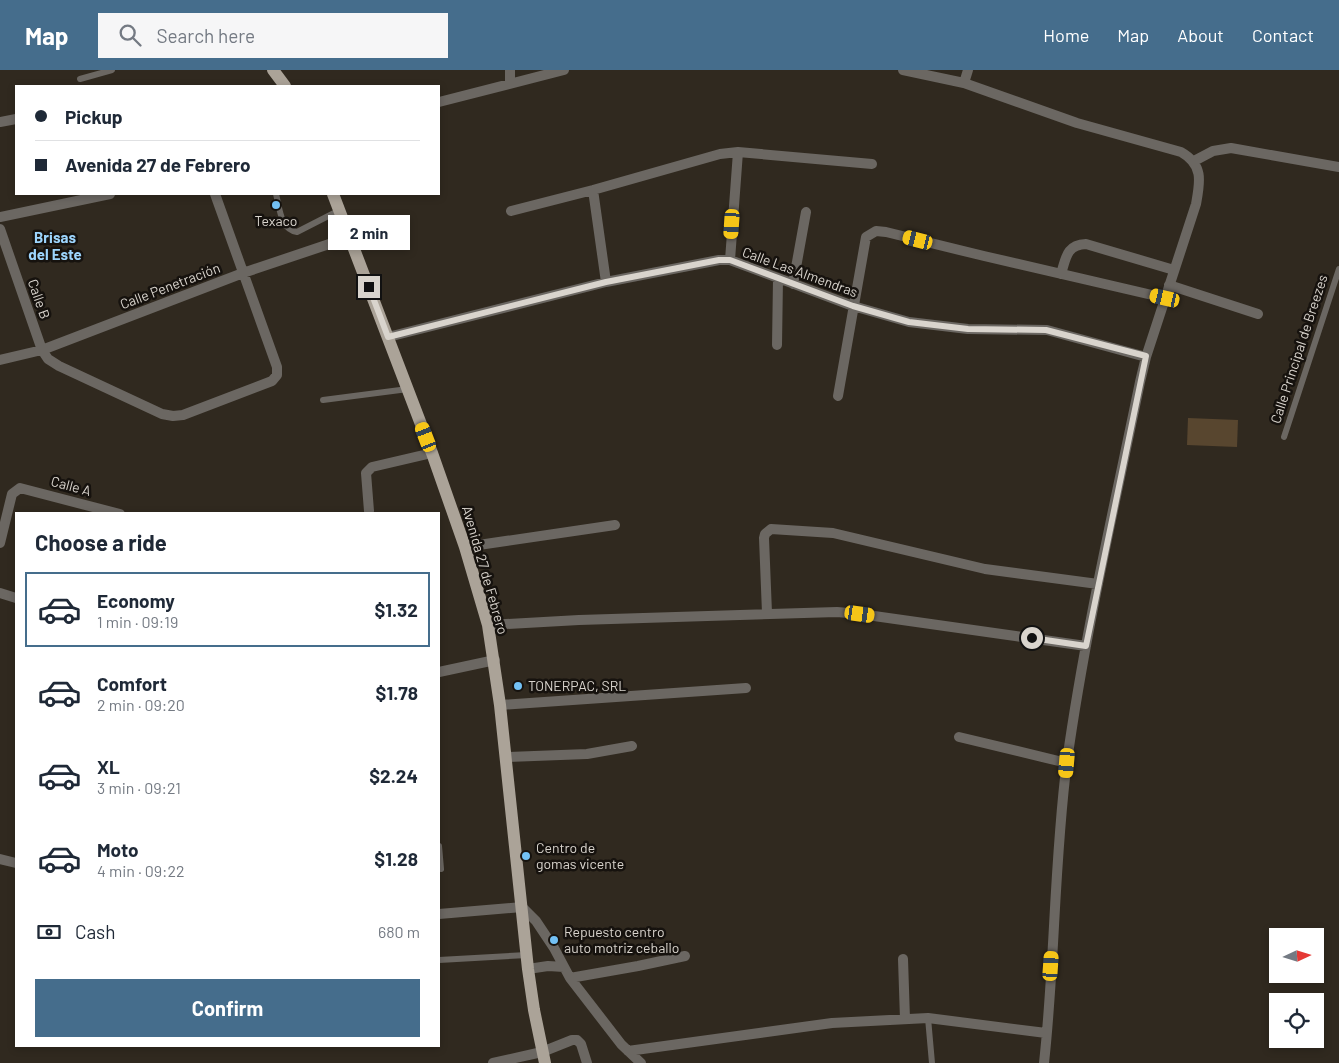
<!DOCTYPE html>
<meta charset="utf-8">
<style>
:root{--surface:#fff;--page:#f6f6f7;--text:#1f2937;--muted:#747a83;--line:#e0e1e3;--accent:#456d8c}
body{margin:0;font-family:Barlow,sans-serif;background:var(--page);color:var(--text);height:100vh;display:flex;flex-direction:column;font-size:19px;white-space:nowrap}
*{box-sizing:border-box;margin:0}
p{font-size:16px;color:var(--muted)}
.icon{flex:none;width:28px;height:28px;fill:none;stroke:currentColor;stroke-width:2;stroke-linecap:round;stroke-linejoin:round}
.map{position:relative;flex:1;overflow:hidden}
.panel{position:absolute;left:15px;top:442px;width:425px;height:535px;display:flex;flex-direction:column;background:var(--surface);border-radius:0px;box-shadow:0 2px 8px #0003}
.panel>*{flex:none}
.hud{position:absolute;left:15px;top:15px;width:425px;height:110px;border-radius:0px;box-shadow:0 2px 8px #0003;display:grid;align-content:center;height:110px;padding:0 20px;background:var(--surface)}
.needle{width:32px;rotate:86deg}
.controls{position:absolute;left:1269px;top:858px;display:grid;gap:10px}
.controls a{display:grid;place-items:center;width:55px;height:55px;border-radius:0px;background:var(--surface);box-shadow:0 2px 8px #0003;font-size:25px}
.end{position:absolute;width:22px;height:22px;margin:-11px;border:6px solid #d9d4cd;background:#111;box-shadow:0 0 0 2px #111}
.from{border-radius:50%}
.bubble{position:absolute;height:35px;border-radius:0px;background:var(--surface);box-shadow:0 2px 8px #0003;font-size:16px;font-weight:700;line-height:35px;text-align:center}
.car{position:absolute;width:15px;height:30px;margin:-15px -8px;border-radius:6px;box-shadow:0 0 4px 1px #0007;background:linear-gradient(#f5c518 24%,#345 0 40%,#f5c518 0 76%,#345 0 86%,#f5c518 0)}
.hud b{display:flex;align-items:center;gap:18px;height:48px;font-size:19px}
.hud b+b{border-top:1px solid var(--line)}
.hud i{width:12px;height:12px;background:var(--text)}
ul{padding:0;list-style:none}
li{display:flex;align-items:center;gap:15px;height:75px;margin:0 10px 8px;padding:0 10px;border:2px solid transparent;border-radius:0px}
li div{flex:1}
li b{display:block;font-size:19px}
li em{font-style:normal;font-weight:700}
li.selected{border-color:var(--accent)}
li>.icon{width:45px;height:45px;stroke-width:1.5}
h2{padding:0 20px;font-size:22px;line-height:60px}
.pay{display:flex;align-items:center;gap:12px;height:55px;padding:0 20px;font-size:19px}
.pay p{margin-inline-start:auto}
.primary-button{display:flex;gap:10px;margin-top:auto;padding:10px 20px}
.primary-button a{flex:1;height:58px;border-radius:0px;background:var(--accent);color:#fff;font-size:20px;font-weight:700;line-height:58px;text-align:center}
header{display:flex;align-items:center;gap:30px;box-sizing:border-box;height:70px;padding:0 25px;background:var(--accent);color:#fff}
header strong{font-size:24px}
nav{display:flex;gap:28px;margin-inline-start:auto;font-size:18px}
.search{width:350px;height:45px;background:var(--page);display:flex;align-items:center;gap:12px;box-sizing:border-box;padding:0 18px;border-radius:0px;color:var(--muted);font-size:19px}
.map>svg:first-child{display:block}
.green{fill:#58462f}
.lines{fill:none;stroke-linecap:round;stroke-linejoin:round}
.service{stroke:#6b6762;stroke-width:6}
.minor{stroke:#6b6762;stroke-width:10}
.primary{stroke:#aba398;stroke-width:12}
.route{stroke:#d9d4cd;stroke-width:6}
.poi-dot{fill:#73c1f5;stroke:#16120e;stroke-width:2}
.labels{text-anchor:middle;stroke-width:5;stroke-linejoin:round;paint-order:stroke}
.poi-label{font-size:14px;fill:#d9d4cd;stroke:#16120e;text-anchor:start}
.street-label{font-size:14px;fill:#d9d4cd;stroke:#16120e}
.neighbourhood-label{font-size:15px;font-weight:bold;fill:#9dd5fd;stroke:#16120e}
</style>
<header>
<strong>Map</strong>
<div class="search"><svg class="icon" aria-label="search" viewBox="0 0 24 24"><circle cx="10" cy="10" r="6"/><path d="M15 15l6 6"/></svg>Search here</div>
<nav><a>Home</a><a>Map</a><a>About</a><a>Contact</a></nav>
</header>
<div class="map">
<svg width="1339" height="993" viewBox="0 0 1339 993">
<rect width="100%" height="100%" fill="#30291f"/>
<path class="green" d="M1188 348 1238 350 1237 377 1187 375Z"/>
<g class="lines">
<path class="service" d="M80 9 112 0
M276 124C280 139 280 159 297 162L340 140
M323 330 408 319
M1284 367 1339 199
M439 776 441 799
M439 890 527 885
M928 948 932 993"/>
<path class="minor" d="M903 0 964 13 1077 53 1181 82C1204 95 1200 112 1196 134L1146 287 1140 312C1114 438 1085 563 1067 691 1054 791 1055 893 1044 993
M964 13 968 0
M510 14V0
M439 32 564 0
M0 52 16 49
M1194 91 1213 81 1231 78 1339 97
M593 120 606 212
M511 141 593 120 720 84 738 82 872 94
M0 147 110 124
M0 159 42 280 48 289 59 296 162 344 173 346 183 345 272 311 277 305V297L215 124
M730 190 738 82
M1061 204C1066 188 1066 175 1086 174L1174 200
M793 214 806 142
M1169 215 1258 244
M388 267 606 212 719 190H730L853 236 909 252 968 259 1047 260 1146 287
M777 275 778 209
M0 290 42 280 243 203 350 167
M838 326 866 167 876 161 886 162 984 186 1165 228
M369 441 366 403 372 397 432 383
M0 473 12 424 20 418 120 444
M465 477 615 455
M0 523 16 528
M767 543 764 468 765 464 771 459 833 463 985 499 1098 514
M488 555 579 550 837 542 860 544 1086 576
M439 602 495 590
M500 635 746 618
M959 667 1067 693
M505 687 587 684 632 676
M0 789 16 793
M439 844 522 837 536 851 554 878 570 908 621 974 641 993
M903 889 905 949
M528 899 548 896 564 897
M570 908 638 896 685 886
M628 981 832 953 928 948 1046 963
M493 993 542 982 572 970H577L581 974 587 993"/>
<path class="primary" d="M273 0 285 16
M333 124 432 383 465 477 488 555 500 635 528 899 534 940 545 993"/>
</g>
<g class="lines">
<path class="route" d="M369 217 388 267 606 212 719 190H730L853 236 909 252 968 259 1046 260 1146 286 1086 576 1032 568"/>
</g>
<g class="poi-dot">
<circle cx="276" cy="135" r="5"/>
<circle cx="518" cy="616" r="5"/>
<circle cx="526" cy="786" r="5"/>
<circle cx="554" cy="870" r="5"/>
</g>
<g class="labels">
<g class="poi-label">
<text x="276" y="156" text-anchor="middle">Texaco</text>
<text x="528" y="621">TONERPAC, SRL</text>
<text x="536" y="783">Centro de<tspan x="536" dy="16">gomas vicente</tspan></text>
<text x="564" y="867">Repuesto centro<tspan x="564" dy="16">auto motriz ceballo</tspan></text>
</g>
<g class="street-label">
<text transform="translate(800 202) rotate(20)" y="5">Calle Las Almendras</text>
<text transform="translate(170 216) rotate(-21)" y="5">Calle Penetración</text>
<text transform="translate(39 229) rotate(71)" y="5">Calle B</text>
<text transform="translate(1299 279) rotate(-72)" y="5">Calle Principal de Breezes</text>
<text transform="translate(71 416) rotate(15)" y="5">Calle A</text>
<text transform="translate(485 500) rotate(74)" y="5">Avenida 27 de Febrero</text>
</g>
<g class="neighbourhood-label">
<text x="55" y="173">Brisas<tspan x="55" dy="17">del Este</tspan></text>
</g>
</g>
</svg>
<div class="controls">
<a><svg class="needle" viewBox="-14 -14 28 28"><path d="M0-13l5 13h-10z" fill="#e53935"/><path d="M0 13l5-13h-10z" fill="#747a83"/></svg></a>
<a><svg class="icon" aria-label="locate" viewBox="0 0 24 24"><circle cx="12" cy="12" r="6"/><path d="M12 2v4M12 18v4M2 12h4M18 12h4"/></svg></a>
</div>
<i class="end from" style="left:1032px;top:568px"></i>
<i class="end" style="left:369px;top:217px"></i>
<div class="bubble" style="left:328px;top:145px;width:82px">2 min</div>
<i class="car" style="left:732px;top:154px;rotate:184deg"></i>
<i class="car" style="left:918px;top:170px;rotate:284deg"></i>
<i class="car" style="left:1165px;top:228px;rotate:283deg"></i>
<i class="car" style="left:426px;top:367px;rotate:339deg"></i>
<i class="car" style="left:860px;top:544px;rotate:98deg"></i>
<i class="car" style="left:1067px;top:693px;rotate:185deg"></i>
<i class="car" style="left:1051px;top:896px;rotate:4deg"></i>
<div class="hud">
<b><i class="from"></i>Pickup</b>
<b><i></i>Avenida 27 de Febrero</b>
</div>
<section class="panel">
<h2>Choose a ride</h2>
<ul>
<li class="selected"><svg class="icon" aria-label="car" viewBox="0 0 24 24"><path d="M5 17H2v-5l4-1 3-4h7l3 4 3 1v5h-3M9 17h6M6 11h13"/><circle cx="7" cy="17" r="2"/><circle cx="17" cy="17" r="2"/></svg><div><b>Economy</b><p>1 min · 09:19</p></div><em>$1.32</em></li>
<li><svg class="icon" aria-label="car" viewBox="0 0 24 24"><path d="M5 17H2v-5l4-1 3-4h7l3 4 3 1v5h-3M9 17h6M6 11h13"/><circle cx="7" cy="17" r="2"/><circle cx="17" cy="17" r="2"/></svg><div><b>Comfort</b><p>2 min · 09:20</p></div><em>$1.78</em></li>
<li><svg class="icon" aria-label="car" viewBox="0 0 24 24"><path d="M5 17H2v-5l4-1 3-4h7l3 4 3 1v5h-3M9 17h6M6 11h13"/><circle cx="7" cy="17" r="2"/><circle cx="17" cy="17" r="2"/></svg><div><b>XL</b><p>3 min · 09:21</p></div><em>$2.24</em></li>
<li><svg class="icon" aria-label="car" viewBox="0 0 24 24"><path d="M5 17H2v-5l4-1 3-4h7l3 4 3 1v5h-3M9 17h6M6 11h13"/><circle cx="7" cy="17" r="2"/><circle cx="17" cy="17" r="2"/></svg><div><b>Moto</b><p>4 min · 09:22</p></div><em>$1.28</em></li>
</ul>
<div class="pay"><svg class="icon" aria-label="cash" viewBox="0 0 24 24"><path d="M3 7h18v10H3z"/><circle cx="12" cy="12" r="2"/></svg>Cash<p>680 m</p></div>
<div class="primary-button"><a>Confirm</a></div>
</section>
</div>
